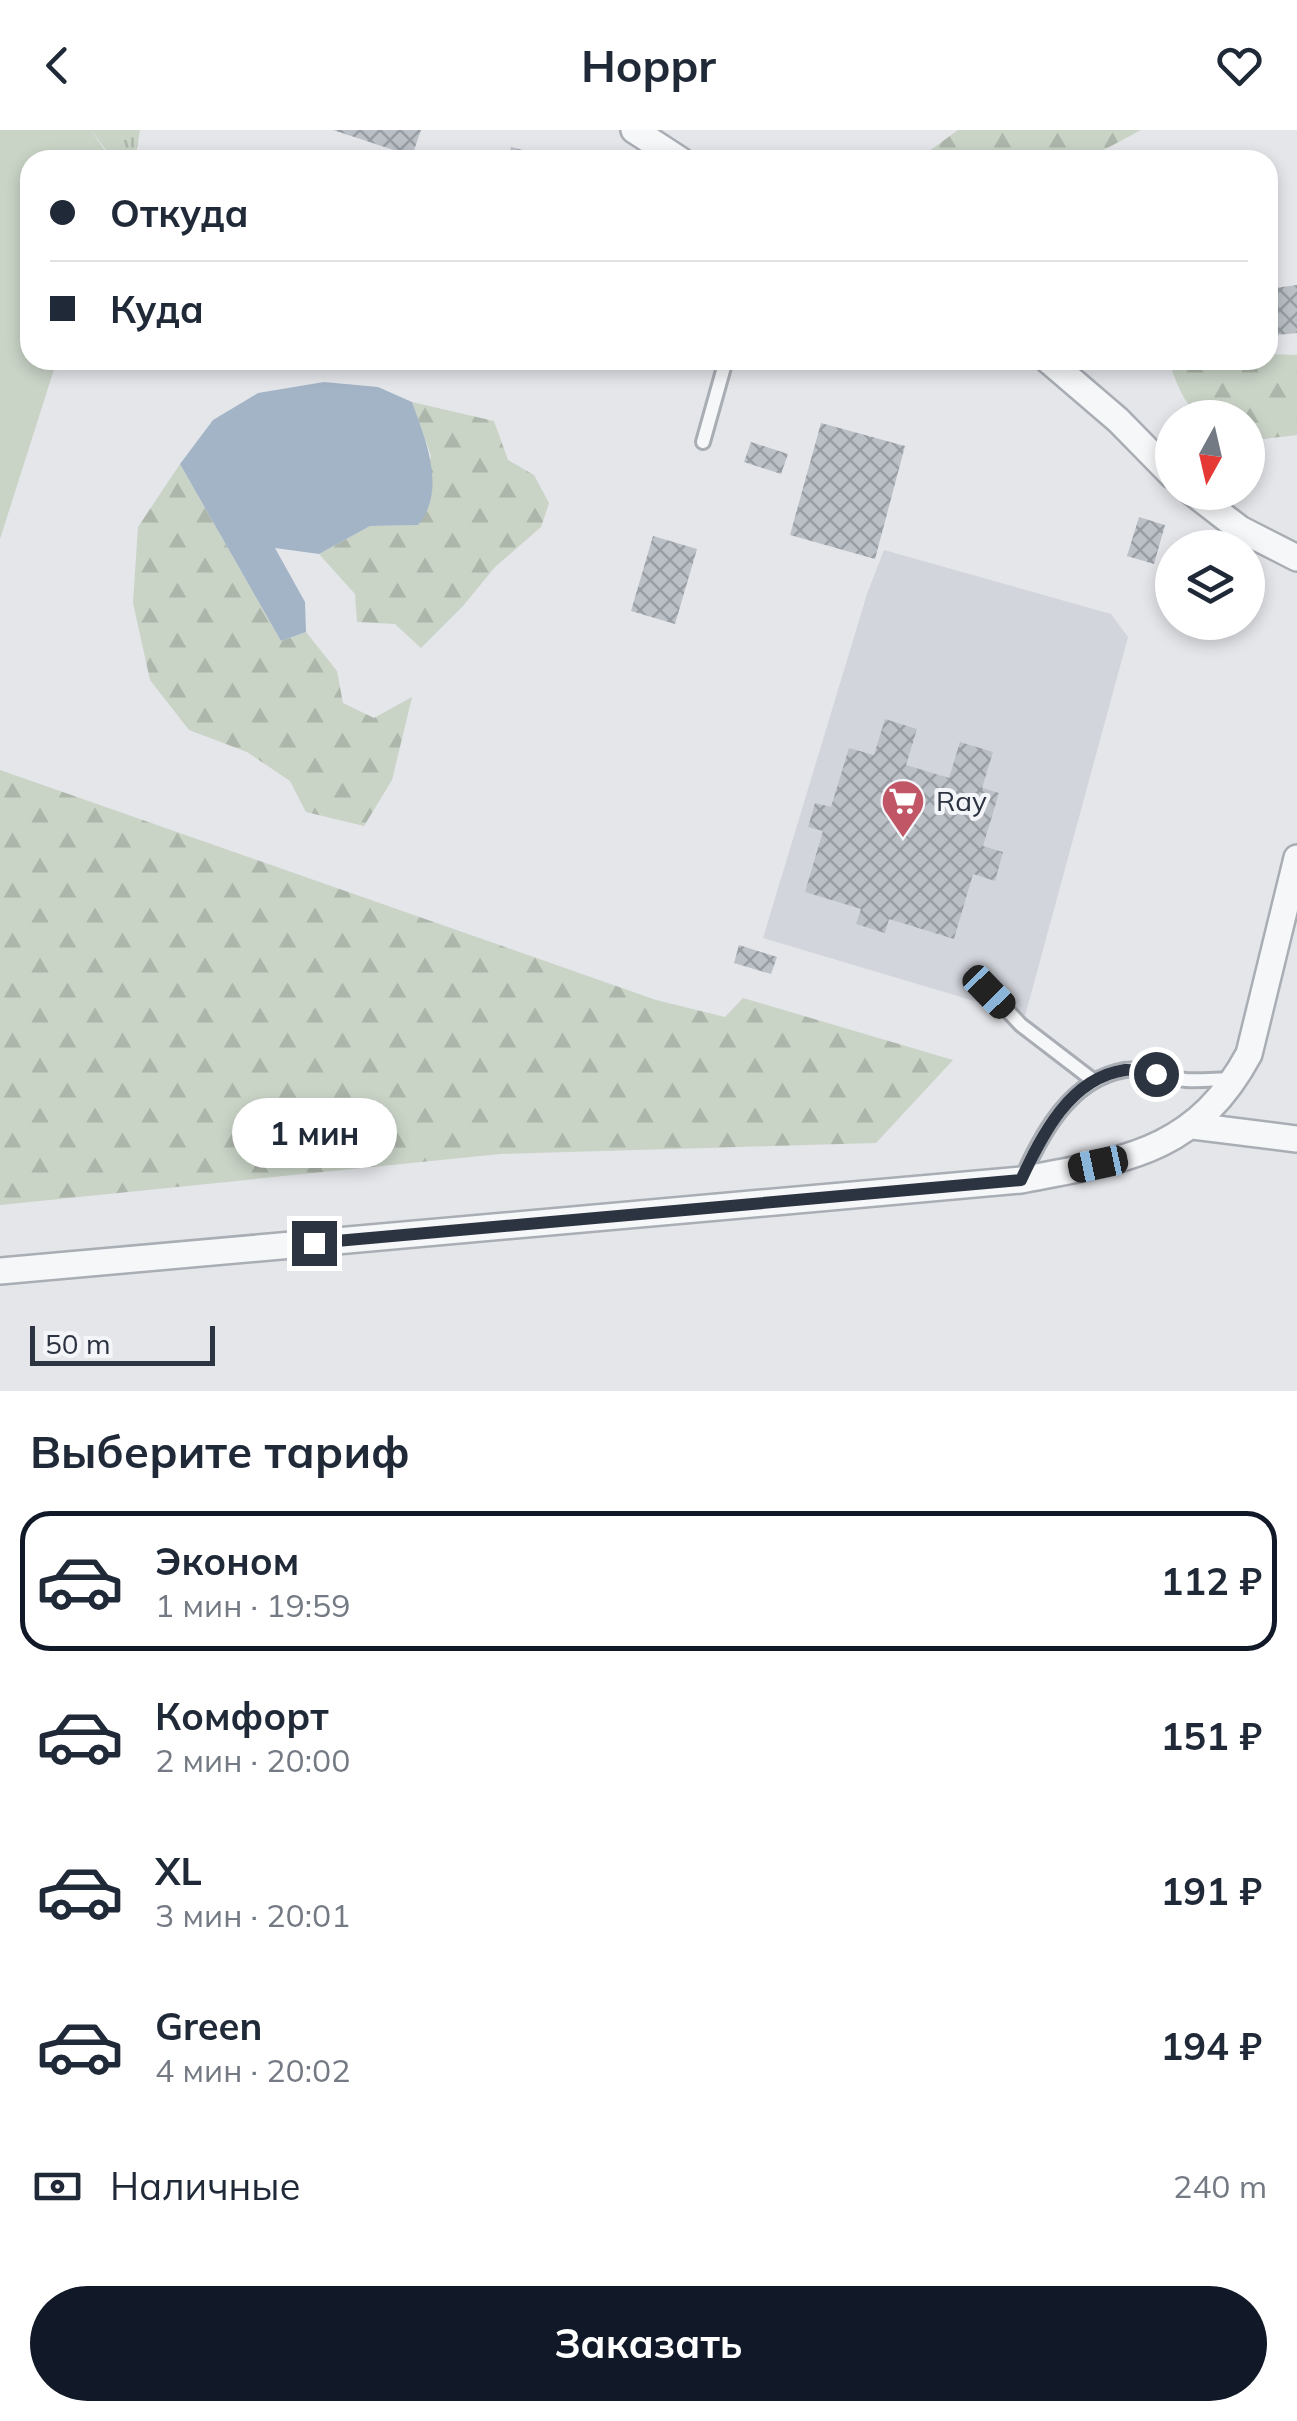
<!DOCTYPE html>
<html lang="ru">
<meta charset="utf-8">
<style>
:root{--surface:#fff;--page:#f2f2f3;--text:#1f2937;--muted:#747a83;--line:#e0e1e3;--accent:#111827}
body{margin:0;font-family:Mulish,sans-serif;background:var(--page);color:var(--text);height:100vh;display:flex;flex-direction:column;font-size:38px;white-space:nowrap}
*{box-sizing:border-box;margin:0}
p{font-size:32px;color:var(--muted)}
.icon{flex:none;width:55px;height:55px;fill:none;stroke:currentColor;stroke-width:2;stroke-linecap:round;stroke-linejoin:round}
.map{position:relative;height:1261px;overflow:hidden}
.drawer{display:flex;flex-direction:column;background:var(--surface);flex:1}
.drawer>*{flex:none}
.hud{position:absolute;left:20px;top:20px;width:1258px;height:220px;border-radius:30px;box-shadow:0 5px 15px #0003;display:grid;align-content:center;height:220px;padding:0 30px;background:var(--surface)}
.needle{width:65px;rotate:188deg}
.tools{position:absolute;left:1155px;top:270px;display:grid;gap:20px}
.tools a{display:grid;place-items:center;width:110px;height:110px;border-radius:50%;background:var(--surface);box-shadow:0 5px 15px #0003;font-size:50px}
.scale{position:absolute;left:30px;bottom:25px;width:185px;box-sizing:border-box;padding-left:10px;border:5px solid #2d3441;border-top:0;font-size:28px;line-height:35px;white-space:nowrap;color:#2d3441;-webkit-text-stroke:8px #f3f5f8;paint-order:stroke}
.end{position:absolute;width:45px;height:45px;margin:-22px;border:12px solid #2d3441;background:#fff;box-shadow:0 0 0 5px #fff}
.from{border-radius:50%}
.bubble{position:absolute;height:70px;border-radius:35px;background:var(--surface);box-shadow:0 5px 15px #0003;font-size:32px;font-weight:700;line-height:70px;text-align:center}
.car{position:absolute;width:30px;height:60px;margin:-30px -15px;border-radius:12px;box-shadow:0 0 8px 2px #0007;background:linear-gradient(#222 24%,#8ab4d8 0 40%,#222 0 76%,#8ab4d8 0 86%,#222 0)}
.hud b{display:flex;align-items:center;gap:35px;height:95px;font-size:38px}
.hud b+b{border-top:2px solid var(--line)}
.hud i{width:25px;height:25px;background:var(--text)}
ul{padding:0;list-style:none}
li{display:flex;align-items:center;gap:30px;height:140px;margin:0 20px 15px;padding:0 10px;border:5px solid transparent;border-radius:30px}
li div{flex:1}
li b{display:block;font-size:38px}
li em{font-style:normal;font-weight:700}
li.on{border-color:var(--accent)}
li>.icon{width:90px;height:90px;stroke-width:1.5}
h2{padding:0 30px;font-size:45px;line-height:120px}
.pay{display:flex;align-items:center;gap:25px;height:110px;padding:0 30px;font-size:38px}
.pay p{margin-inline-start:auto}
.primary-button{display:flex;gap:20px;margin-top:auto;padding:20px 30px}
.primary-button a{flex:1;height:115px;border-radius:60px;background:var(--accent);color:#fff;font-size:40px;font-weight:700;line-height:115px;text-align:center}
header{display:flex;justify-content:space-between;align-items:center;height:130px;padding:0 30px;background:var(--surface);font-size:45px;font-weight:700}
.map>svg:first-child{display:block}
.built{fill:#d2d5dc}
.grass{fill:url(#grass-tufts)}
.forest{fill:url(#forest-firs)}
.green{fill:#c9d3c6}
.water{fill:#a3b4c6}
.building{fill:url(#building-cross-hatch)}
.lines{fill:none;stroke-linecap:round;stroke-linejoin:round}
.lane-casing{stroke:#a9adb4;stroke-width:18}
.street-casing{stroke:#a9adb4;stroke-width:30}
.lane{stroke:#f6f7f9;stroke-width:12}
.street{stroke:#f6f7f9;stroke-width:25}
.route{stroke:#2d3441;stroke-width:12}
.labels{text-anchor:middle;stroke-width:8;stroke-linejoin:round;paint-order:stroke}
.poi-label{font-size:28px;fill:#2d3441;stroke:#f3f5f8;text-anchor:start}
</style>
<header><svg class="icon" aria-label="back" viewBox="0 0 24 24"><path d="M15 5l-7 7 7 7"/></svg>Hoppr<svg class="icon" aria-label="heart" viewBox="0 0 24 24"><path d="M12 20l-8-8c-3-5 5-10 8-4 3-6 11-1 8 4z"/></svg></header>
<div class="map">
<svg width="1297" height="1261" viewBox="0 0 1297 1261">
<defs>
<pattern id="grass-tufts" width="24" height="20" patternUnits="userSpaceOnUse" patternTransform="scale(2.5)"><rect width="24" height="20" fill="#c9d3c6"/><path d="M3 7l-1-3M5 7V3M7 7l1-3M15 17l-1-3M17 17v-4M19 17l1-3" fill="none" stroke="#adb6ab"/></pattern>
<pattern id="forest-firs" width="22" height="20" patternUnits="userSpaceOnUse" patternTransform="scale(2.5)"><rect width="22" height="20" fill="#c9d3c6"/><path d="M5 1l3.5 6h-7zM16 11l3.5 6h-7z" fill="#adb6ab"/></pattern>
<pattern id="building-cross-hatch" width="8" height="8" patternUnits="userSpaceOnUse" patternTransform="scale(2.5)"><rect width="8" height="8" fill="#bbc0c7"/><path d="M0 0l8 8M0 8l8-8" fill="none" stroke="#989da3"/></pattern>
</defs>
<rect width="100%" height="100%" fill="#e4e6ea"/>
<path class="built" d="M884 420 1111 484 1128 507 1025 886 763 808 867 464Z"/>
<path class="grass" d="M91 0H140L135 30 111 27Z"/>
<path class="forest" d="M958 0H1141L1085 30H917Z
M1268 224 1297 225V305L1248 311V288C1190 288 1188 283 1168 230H1268Z
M412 272 494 291 508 330 534 345 549 373 541 397 495 437 463 476 421 518 395 494 357 492 355 464 319 424 370 396 418 395 431 326Z
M180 334 281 511 306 502 337 541 343 573 374 588 412 567 392 650 364 696 306 682 290 651 247 622 189 600 150 550 133 473 138 397Z
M0 640 656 870 725 887 743 868 953 930 876 1013 500 1024 0 1075Z"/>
<path class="green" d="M0 0H91L111 30H30V230H57L0 409Z"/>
<path class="water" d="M324 252 378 257 412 272C426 311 447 360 418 395L370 396 319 424 275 418 305 472 306 502 281 511 180 334 213 290 258 263Z"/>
<path class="building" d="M333 0H421L412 26Z
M511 17 556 29V30H508Z
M1297 155V203L1268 206V159Z
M821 293 905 316 875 429 790 405Z
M751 312 788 324 781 344 744 332Z
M1139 387 1165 395 1154 434 1127 426Z
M653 406 697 419 675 494 631 481Z
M885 589 917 599 906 635 949 648 960 612 993 622 982 658 999 663 983 716 1003 722 995 751 973 744 954 809 889 789 885 803 856 794 861 779 805 762 823 701 808 697 815 673 831 677 849 618 874 625Z
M739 815 777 827 771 844 734 833Z"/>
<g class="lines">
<g class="lane-casing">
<path id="lane" d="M703 312 726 230
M989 861 1021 895 1094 951
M1022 1048C1042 1003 1071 949 1125 940 1144 937 1167 948 1186 950 1201 951 1218 949 1233 949"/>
</g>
<g class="street-casing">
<path id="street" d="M634 0 680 30
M1048 230 1118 290 1172 345
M1192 362 1240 399 1297 428
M1193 996 1297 1009
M0 1141 1021 1050C1123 1030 1195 1024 1249 924L1297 728"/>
</g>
<use href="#lane" class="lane"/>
<use href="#street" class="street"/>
</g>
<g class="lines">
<path class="route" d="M314 1113 1021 1050C1042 1005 1070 948 1125 940 1135 939 1147 943 1156 944"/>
</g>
<defs>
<g id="supermarket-pin" transform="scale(2.25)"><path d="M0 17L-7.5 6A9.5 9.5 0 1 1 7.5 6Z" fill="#c15667" stroke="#f3f5f8"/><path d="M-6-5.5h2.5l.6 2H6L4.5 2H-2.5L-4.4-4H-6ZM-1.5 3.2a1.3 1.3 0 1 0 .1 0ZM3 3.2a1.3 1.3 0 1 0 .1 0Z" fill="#fff"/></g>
</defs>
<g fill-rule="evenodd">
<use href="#supermarket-pin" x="903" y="671"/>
</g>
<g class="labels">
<g class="poi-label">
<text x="936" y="681">Ray</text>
</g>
</g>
</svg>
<div class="tools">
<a><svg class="needle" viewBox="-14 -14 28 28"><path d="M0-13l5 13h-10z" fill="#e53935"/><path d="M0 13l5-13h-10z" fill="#747a83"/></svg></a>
<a><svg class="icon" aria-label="layers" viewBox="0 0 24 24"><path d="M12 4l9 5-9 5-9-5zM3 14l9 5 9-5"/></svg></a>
</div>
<div class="scale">50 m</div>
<i class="end from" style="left:1156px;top:944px"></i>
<i class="end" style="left:314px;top:1113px"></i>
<div class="bubble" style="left:232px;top:968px;width:165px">1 мин</div>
<i class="car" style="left:989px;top:862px;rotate:136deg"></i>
<i class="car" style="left:1098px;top:1034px;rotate:258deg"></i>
<div class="hud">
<b><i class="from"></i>Откуда</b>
<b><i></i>Куда</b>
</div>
</div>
<section class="drawer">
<h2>Выберите тариф</h2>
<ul>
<li class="on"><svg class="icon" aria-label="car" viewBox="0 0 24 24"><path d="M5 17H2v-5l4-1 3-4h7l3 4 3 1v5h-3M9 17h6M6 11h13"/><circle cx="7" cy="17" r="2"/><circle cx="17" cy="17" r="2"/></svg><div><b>Эконом</b><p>1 мин · 19:59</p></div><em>112 ₽</em></li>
<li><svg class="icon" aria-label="car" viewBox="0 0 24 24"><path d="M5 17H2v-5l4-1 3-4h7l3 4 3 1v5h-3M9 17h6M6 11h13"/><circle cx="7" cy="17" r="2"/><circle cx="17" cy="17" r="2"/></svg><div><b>Комфорт</b><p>2 мин · 20:00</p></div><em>151 ₽</em></li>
<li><svg class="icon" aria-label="car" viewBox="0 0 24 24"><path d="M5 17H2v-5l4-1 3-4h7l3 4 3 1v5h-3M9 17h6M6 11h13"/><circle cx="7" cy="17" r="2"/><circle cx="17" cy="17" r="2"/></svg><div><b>XL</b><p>3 мин · 20:01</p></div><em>191 ₽</em></li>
<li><svg class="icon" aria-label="car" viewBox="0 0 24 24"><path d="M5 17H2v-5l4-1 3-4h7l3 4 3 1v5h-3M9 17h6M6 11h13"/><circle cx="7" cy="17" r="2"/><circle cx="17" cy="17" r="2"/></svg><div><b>Green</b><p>4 мин · 20:02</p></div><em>194 ₽</em></li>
</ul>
<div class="pay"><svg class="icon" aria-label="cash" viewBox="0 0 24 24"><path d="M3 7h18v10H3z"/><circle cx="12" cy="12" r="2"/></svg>Наличные<p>240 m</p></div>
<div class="primary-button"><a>Заказать</a></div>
</section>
